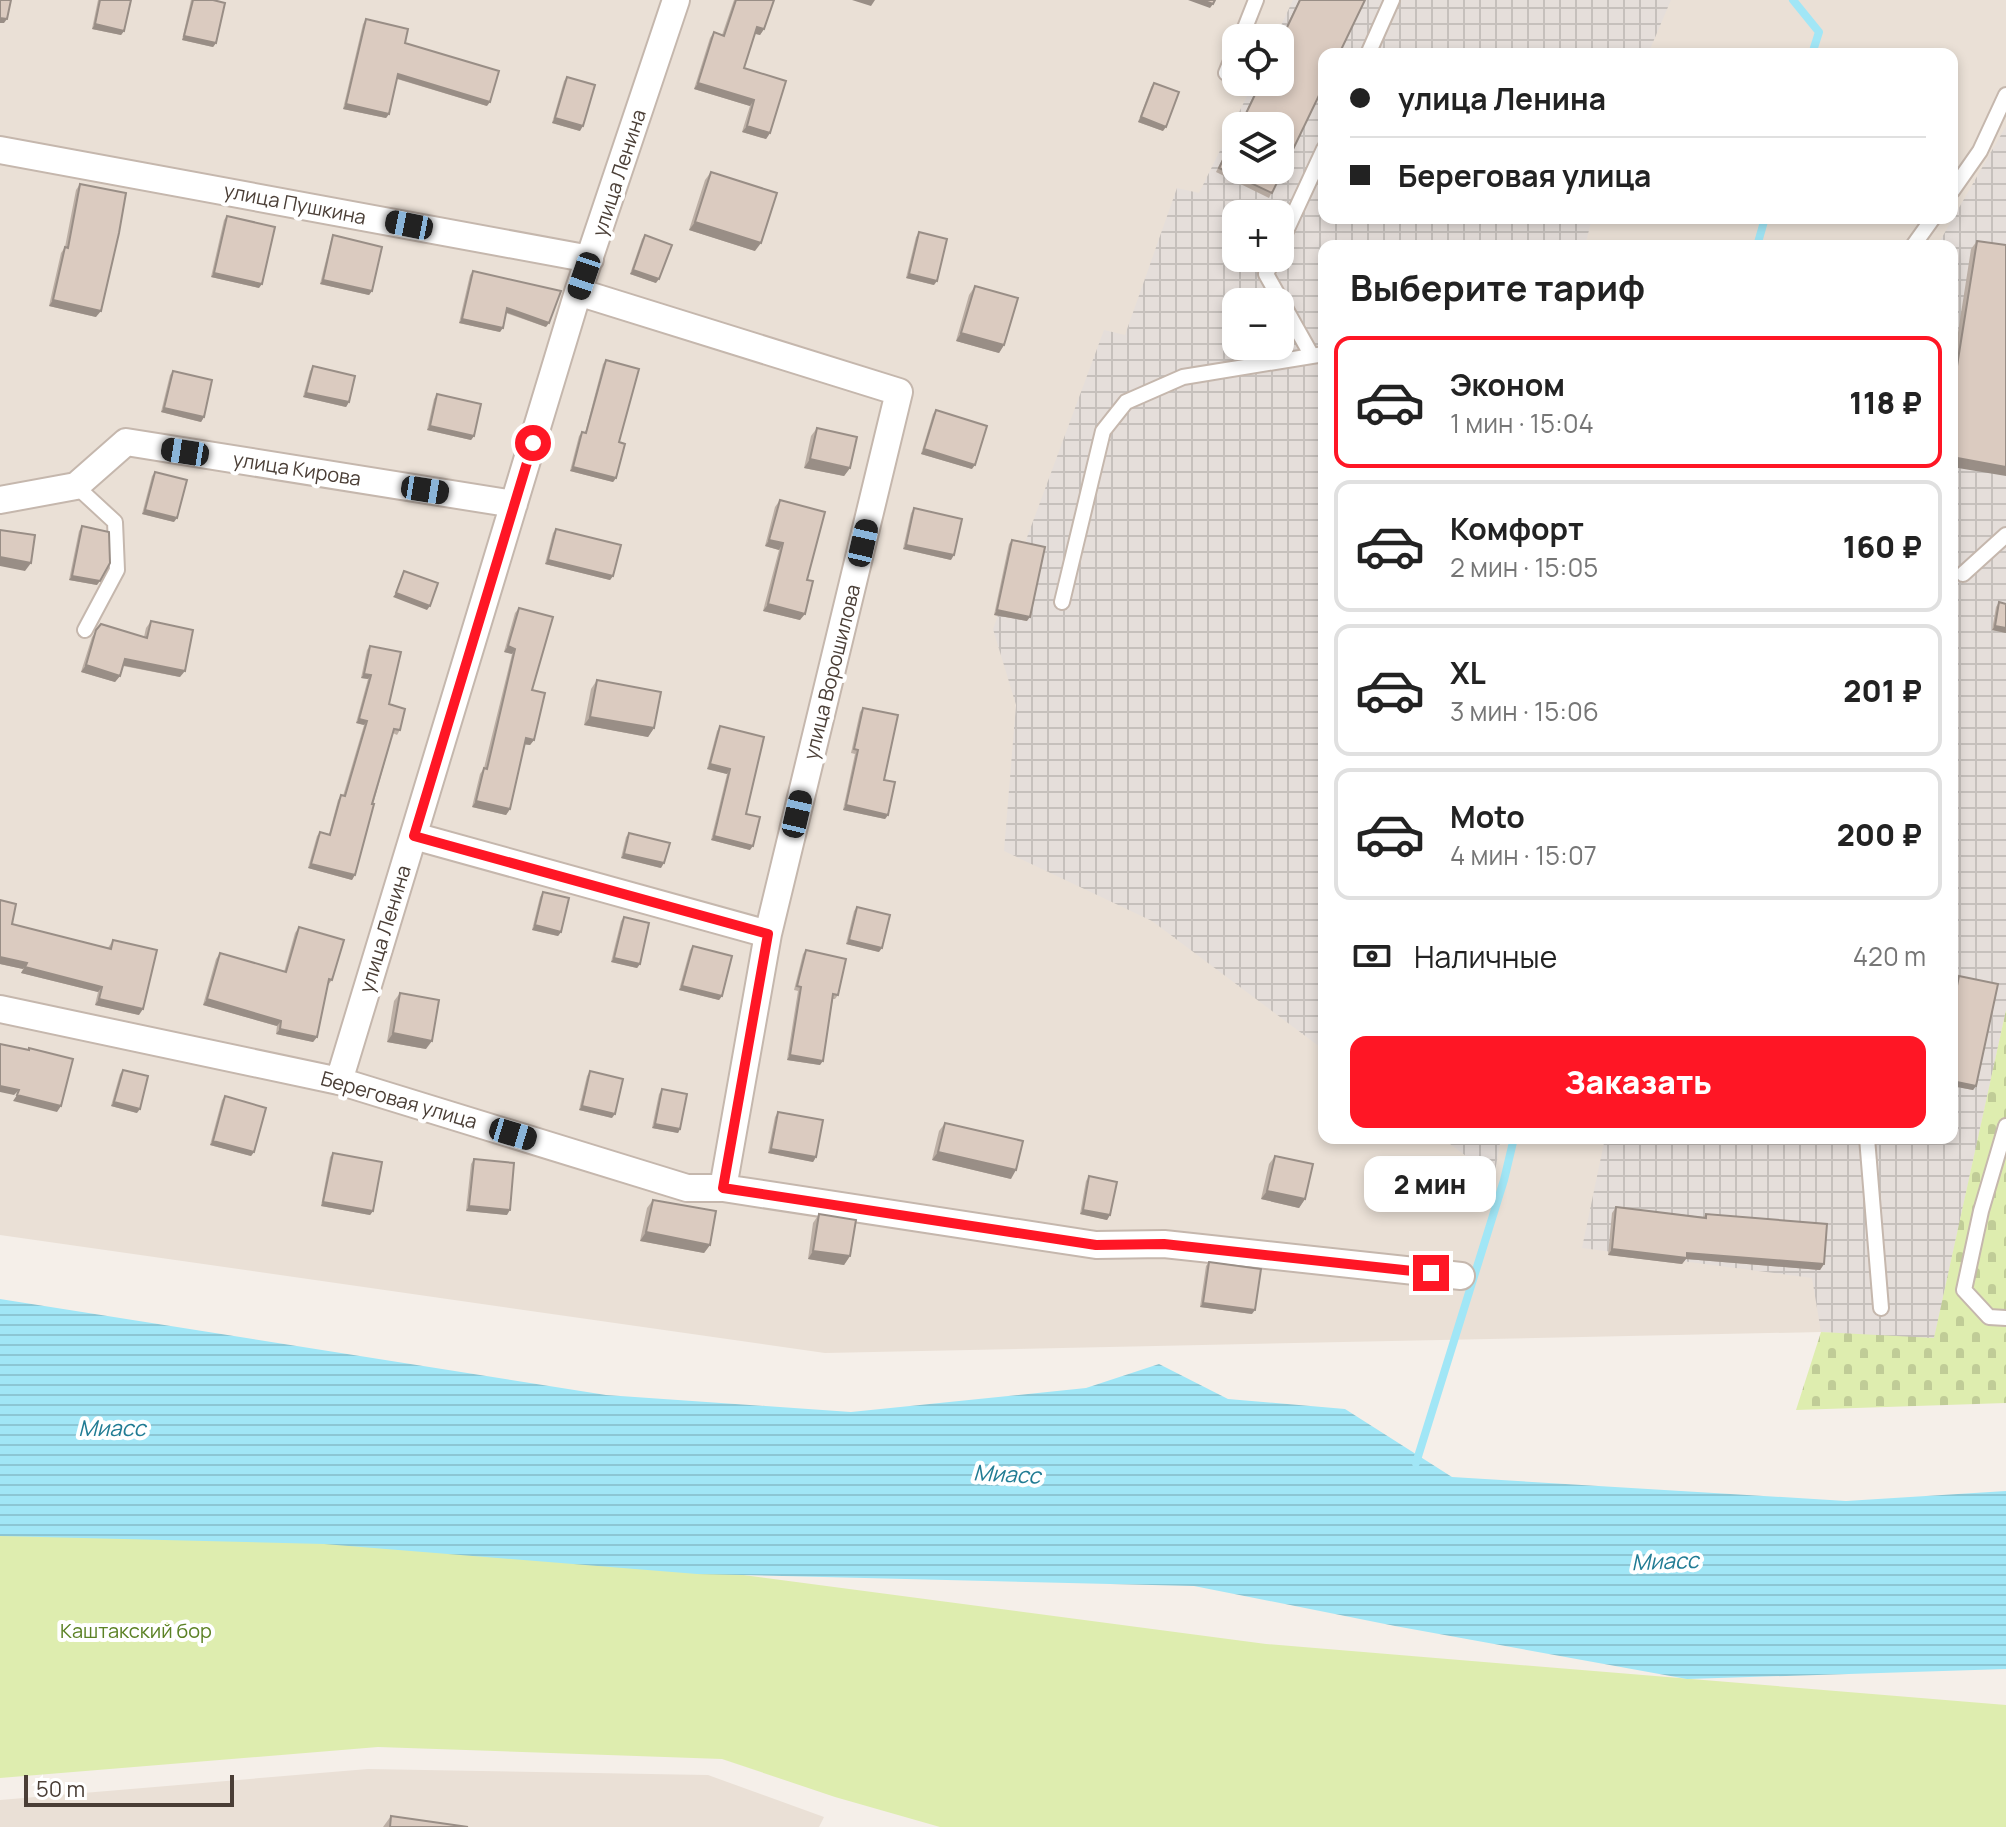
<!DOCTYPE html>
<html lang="ru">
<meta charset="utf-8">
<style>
:root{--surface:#fff;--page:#f6f6f6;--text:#222;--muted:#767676;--line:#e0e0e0;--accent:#ff1625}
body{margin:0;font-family:Manrope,sans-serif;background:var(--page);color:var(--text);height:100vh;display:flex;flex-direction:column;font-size:30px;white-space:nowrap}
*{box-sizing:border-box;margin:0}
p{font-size:26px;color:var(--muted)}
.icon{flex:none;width:44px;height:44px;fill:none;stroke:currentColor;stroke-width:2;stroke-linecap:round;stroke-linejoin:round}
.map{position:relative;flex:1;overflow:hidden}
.side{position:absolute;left:1318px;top:240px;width:640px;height:904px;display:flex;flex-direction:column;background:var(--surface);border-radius:16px;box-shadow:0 4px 12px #0003}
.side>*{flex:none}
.banner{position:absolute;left:1318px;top:48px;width:640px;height:176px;border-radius:16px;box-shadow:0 4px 12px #0003;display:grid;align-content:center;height:176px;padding:0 32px;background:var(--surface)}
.fabs{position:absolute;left:1222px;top:24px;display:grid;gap:16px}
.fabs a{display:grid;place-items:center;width:72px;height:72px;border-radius:16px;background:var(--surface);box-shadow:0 4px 12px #0003;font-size:40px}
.scale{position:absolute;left:24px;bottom:20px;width:210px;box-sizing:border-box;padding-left:8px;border:4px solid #4a3e36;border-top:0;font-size:22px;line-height:28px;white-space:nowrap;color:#4a3e36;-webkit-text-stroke:6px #fff;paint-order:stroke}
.end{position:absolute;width:36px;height:36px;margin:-18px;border:10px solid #ff1625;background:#fff;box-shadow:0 0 0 4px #fff}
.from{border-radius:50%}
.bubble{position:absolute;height:56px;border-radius:16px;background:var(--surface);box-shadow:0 4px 12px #0003;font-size:26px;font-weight:800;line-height:56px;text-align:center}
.car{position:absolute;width:24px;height:48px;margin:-24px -12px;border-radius:10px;box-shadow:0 0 6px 2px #0007;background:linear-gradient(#222 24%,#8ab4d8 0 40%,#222 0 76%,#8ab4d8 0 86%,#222 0)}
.banner b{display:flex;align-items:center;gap:28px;height:76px;font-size:30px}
.banner b+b{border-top:2px solid var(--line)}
.banner i{width:20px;height:20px;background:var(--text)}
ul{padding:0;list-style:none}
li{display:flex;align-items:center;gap:24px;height:132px;margin:0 16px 12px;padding:0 16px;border:4px solid var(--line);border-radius:16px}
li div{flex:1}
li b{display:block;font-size:30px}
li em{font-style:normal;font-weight:800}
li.selected{border-color:var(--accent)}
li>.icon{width:72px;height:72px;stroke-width:1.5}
h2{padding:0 32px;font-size:36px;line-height:96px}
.pay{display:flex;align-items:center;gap:20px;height:88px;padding:0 32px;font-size:30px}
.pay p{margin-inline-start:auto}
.button{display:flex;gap:16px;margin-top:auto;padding:16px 32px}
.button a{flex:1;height:92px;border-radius:16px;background:var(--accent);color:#fff;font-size:32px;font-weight:800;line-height:92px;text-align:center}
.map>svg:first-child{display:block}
.residential{fill:#eae0d6;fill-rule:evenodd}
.industrial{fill:url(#industrial-grid);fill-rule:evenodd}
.cemetery{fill:url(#cemetery-stones)}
.park{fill:#deedaf}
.water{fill:url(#water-rules)}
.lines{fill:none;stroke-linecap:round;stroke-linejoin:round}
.stream{stroke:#a1e6f6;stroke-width:8}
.service-casing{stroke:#c5b7ad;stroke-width:18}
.minor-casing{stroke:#c5b7ad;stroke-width:30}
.service{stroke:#fff;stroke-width:14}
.minor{stroke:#fff;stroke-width:26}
.wall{fill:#bcafa5}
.shaded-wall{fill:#998e86}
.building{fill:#dbcbc0;stroke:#998e86;stroke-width:2}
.route{stroke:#ff1625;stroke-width:10}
.labels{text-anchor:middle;stroke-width:8;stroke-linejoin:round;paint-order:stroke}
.street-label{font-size:20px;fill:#4a3e36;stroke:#fff}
.park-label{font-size:20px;fill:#5b8124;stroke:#fff}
.water-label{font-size:22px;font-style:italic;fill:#217c94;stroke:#fff}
</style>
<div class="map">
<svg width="2006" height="1827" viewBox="0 0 2006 1827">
<defs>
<pattern id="industrial-grid" width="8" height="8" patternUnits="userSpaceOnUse" patternTransform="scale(2)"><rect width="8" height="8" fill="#e5deda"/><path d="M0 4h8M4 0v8" fill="none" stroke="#c6c0bc"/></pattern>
<pattern id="cemetery-stones" width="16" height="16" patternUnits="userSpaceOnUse" patternTransform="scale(2)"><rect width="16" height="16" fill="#deedaf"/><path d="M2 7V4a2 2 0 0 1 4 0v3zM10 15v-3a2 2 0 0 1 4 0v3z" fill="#c0cc97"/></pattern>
<pattern id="water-rules" width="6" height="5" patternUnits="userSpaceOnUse" patternTransform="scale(2)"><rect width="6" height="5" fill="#a1e6f6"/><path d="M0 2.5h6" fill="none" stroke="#8cc6d4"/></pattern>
</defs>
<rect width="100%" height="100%" fill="#f5efe9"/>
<path class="residential" d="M0 0H2006V1010L1934 1339 1821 1332 825 1353 0 1235ZM1236 38H1280V82H1236ZM1324 54H1952V218H1324ZM1236 126H1280V170H1236ZM1236 214H1280V258H1236ZM1324 246H1952V1138H1324ZM1236 302H1280V346H1236Z
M368 1769 708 1775 824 1817 819 1827H0V1800Z"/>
<path class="industrial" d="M1293 0H1671L1648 54H1324V218H1592L1585 246H1324V1050L1152 921 1004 851 1016 705 993 629 1104 330 1125 335 1177 188 1199 193 1254 82H1280V38H1275ZM1236 126H1280V170H1236ZM1236 214H1280V258H1236ZM1236 302H1280V346H1236Z
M2006 126V1010L1934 1339 1821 1332 1812 1278 1582 1248 1605 1138H1952V246H1937Z
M1442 1138H1501L1494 1177Z"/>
<path class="cemetery" d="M2006 1010V1403L1796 1410 1821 1332 1934 1338Z"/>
<path class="park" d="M0 1477 1266 1644 2006 1705V1827H940L835 1797 722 1759 378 1747 0 1778Z"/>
<path class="water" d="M0 1299 606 1395 851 1412 1086 1388 1159 1364 1228 1399 1345 1409 1452 1477 1846 1501 2006 1491V1669L1687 1679 1395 1626 1194 1586 697 1574 324 1544 0 1536Z"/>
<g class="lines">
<path class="stream" d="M1793 0 1819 32 1812 54
M1757 246 1765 218
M1416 1463 1504 1180 1514 1138"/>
<g class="service-casing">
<path id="service" d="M1241 38 1256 0
M1368 54 1392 0
M1226 73 1236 49
M1952 191 1980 151 2006 95
M1280 244 1324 149
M1913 246 1933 218
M1274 258 1266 274 1312 356
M76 486 115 522 117 570 85 630
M1963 574 2006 535
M1062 602 1103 431 1126 402 1183 377 1324 354
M2006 1126 1981 1211 1964 1290 1989 1317 2006 1318
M1867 1138 1881 1308"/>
</g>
<g class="minor-casing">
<path id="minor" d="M0 150 590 259
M578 292 899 392 768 934 723 1188
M0 500 76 486 126 442 514 504
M414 836 768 934
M0 1009 339 1081 687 1188H723L1096 1245 1164 1244 1461 1276
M339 1081 578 292 676 0"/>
</g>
<use href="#service" class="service"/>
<use href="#minor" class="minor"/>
</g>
<path class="wall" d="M98 0H131L124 31 121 35 92 29Z
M191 0H213L216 43 213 47 182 40Z
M734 0H774L764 29 760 35 755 34 744 68 770 133 766 139 742 132 750 106 694 89 710 38 714 32 722 35Z
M1299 0H1365L1269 198 1216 172 1236 132V170L1280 126H1239L1260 82H1280V40Z
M366 19 405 43 487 106 397 79 389 114 386 118 343 109 363 24Z
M567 77 580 131 552 123 564 81Z
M1154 83 1163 131 1138 122 1151 87Z
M711 172 755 251 689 230 705 180Z
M80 184 96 317 49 306 61 253 65 247 76 190Z
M227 216 259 288 211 277 224 220Z
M919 232 934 285 906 278 916 237Z
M333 235 372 291 369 295 320 284 331 240Z
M645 235 656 283 630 274 642 239Z
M1977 241 1952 467 1953 365 1971 249Z
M473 271 546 327 506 313 500 332 459 323 470 275Z
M975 286 1004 345 999 353 956 341 969 295Z
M606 360 619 442 616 478 613 482 570 471 579 436 582 432 585 433 603 364Z
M313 366 349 402 346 407 303 397 310 371Z
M173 371 204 417 201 422 161 412 170 375Z
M437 394 474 436 471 440 427 430 434 399Z
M936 410 972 469 921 454 933 414Z
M817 428 850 468 844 476 804 468 811 436Z
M155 472 174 522 142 514 152 476Z
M780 500 807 580 800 620 763 611 779 550 765 546 775 507Z
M914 508 951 560 903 549 911 513Z
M82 526 97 585 69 580 79 531Z
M556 529 613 576 610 580 545 564 553 533Z
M1012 540 1027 621 994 615 1009 544Z
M1999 602 2006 604V633L1992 630 1996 607Z
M519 608 532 690 534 740 530 745 524 744 510 809 506 815 472 807 480 774 484 768 512 654 504 652 515 613Z
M151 621 180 677 123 666 120 676 115 682 81 672 92 637 101 624 144 637 146 628Z
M370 646 389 704 400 730 397 735 393 733 352 880 308 868 317 836 320 832 329 834 338 800 341 795 343 796 364 725 356 723 368 679 361 678 367 650Z
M597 680 654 728 648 737 584 725 591 689Z
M863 708 884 780 888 815 885 819 843 810 855 754 851 753 860 712Z
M720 726 746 814 750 850 711 840 727 774 707 769 717 731Z
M629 833 661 868 621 858 626 837Z
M543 892 561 932 558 936 532 930 540 897Z
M0 900 12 924 108 948 113 940 139 1015 95 1005 98 992 21 973 23 969 0 964Z
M857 907 879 952 846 944 854 911Z
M624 917 640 964 637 968 611 962 621 921Z
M299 927 332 980 328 985 317 1037 313 1042 276 1034 277 1026 203 1005 216 959 220 953 284 972 295 933Z
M693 946 722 996 719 1000 679 990 690 950Z
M806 950 838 995 835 999H833L820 1065 787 1060 798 991 794 990 803 954Z
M1959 976 1976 1086 1973 1090 1952 1086V1000L1956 980Z
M400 993 426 1049 387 1042 394 1001Z
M123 1070 137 1113 111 1106 120 1074Z
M590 1071 612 1118 579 1110 587 1076Z
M662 1089 680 1129 678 1133 652 1128 659 1094Z
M225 1096 254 1152 251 1156 210 1145 222 1100Z
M778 1112 816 1157 813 1162 768 1153 775 1117Z
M945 1123 1011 1179 932 1160 939 1131Z
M333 1153 373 1211 370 1215 321 1206 330 1157Z
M1275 1156 1305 1199 1299 1208 1261 1199 1269 1164Z
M474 1159 507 1215 466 1211 471 1164Z
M1089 1176 1110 1215 1107 1220 1080 1214 1086 1181Z
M653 1200 710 1245 704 1253 640 1241 647 1208Z
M1616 1207 1703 1217 1706 1214 1824 1264 1820 1270 1686 1259 1682 1264 1608 1255 1612 1213Z
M819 1214 850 1256 844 1265 808 1259 813 1223Z
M1209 1262 1252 1314 1200 1307 1206 1266Z
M391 1816 468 1827H383Z"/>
<path class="shaded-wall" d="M852 0H875L871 6Z
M1188 0H1202L1213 4 1210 8Z
M0 18 7 19 4 23H0Z
M95 24 124 31 121 35 92 29Z
M757 27 764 29 760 35 753 33Z
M184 36 216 43 213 47 182 40Z
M398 74 490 102 487 106 395 78Z
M698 83 754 100 750 106 694 89Z
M346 104 389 114 386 118 343 109Z
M1141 117 1166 127 1163 131 1138 122Z
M555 118 583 126 580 131 552 123Z
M747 126 770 133 766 139 742 132Z
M695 222 761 243 755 251 689 230Z
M633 270 659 279 656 283 630 274Z
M214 273 262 284 259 288 211 277Z
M909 274 937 281 934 285 906 278Z
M323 280 372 291 369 295 320 284Z
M53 300 101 311 96 317 49 306Z
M507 308 549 323 546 327 505 312Z
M462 319 503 328 500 332 459 323Z
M961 333 1004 345 999 353 956 341Z
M306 393 349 402 346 407 303 397Z
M164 408 204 417 201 422 161 412Z
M430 426 474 436 471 440 427 430Z
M924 449 975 465 972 469 921 454Z
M1952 457 2006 467V476L1952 467Z
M810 459 850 468 844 476 804 468Z
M573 467 616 478 613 482 570 471Z
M145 510 177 518 174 522 142 514Z
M769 540 783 543 779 550 765 546Z
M906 545 954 555 951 560 903 549Z
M0 557 31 563 25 571 0 566Z
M548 560 613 576 610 580 545 564Z
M72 576 100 581 97 585 69 580Z
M396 593 430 606 427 610 393 597Z
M768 604 805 614 800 620 763 611Z
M997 610 1030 617 1027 621 994 615Z
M1995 626 2006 628V633L1992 630Z
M508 646 515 649 512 654 504 652Z
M125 659 185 671 180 677 121 665Z
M86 665 120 676 115 682 81 672Z
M364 674 371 675 368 679 361 678Z
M590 717 654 728 648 737 584 725Z
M359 719 367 721 364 725 356 723Z
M526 738 534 740 530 745 522 744Z
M710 764 730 769 727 774 707 769Z
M476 801 510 809 506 815 472 807Z
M846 805 888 815 885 819 843 810Z
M714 836 753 846 750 850 711 840Z
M624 854 664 863 661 868 621 858Z
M311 864 355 875 352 880 308 868Z
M535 925 561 932 558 936 532 930Z
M849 940 882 948 879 952 846 944Z
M0 957 27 963 23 969 0 964Z
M614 958 640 964 637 968 611 962Z
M25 967 102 987 98 992 21 973Z
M682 986 722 996 719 1000 679 990Z
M99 999 143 1009 139 1015 95 1005Z
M207 999 281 1021 277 1026 203 1005Z
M280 1029 317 1037 313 1042 276 1034Z
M393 1033 432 1041 426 1049 387 1042Z
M790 1055 823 1061 820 1065 787 1060Z
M1952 1081 1976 1086 1973 1090 1952 1086Z
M0 1086 19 1090 14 1095 0 1092Z
M17 1095 61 1106 57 1112 13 1101Z
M114 1102 140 1109 137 1113 111 1106Z
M582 1106 615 1114 612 1118 579 1110Z
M655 1124 680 1129 678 1133 652 1128Z
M213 1141 254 1152 251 1156 210 1145Z
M771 1149 816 1157 813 1162 768 1153Z
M938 1152 1016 1170 1011 1179 932 1160Z
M1267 1191 1305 1199 1299 1208 1261 1199Z
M323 1202 373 1211 370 1215 321 1206Z
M469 1206 510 1210 507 1215 466 1211Z
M1083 1210 1110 1215 1107 1220 1080 1214Z
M646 1232 710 1245 704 1253 640 1241Z
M1612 1249 1687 1253 1824 1264 1820 1270 1686 1259 1682 1264 1608 1255Z
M813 1251 850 1256 844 1265 808 1259Z
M1203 1303 1255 1310 1252 1314 1200 1307Z"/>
<path class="building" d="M0 0H11L7 19 0 18Z
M100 0H131L124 31 95 24Z
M193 0H213L225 3 216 43 184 36Z
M736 0H774L764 29 757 27 744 68 786 81 770 133 747 126 754 100 698 83 714 32 724 36Z
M1202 0H1215L1213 4Z
M1300 0H1365L1339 54H1324V85L1272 193 1219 168 1236 133V170H1280V126H1240L1261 82H1280V42Z
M366 19 408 29 405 43 499 71 490 102 398 74 389 114 346 104Z
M567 77 595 85 583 126 555 118Z
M1154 83 1179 92 1166 127 1141 117Z
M711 172 777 193 761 243 695 222Z
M80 184 126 193 119 233 101 311 53 300 65 247 68 248Z
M227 216 275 227 262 284 214 273Z
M919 232 947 239 937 281 909 274Z
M333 235 382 247 372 291 323 280Z
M645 235 672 245 659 279 633 270Z
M1977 241 2006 245V467L1952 457V365L1957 366Z
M473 271 561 291 549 323 507 308 503 328 462 319Z
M975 286 1018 298 1004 345 961 333Z
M606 360 639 369 619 442 625 444 616 478 573 467 582 432 586 433Z
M313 366 355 376 349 402 306 393Z
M173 371 212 380 204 417 164 408Z
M437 394 481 404 474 436 430 426Z
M936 410 987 426 975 465 924 449Z
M817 428 857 437 850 468 810 459Z
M155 472 187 480 177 518 145 510Z
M780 500 825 512 807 580 813 581 805 614 768 604 783 543 769 540Z
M914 508 962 519 954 555 906 545Z
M82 526 109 532 110 563 100 581 72 576Z
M556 529 621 545 613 576 548 560Z
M0 530 35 535 31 563 0 557Z
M1012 540 1045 547 1030 617 997 610Z
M404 571 438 583 430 606 396 593Z
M1999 602 2006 604V628L1995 626Z
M519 608 553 617 532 690 545 693 534 740 526 738 510 809 476 801 484 768 487 769 515 649 508 646Z
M151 621 193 630 185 671 125 659 120 676 86 665 96 630 101 624 147 638Z
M370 646 401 652 389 704 405 709 400 730 394 729 372 804H374L355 875 311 864 320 832 330 835 341 795 345 796 367 721 359 719 371 675 364 674Z
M597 680 661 692 654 728 590 717Z
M863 708 898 715 884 780 895 782 888 815 846 805 858 750 854 749Z
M720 726 764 737 746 814 760 817 753 846 714 836 730 769 710 764Z
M629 833 670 843 664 863 624 854Z
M543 892 569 898 561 932 535 925Z
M0 900 16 904 12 924 111 949 113 940 157 950 143 1009 99 999 102 987 25 967 27 963 0 957Z
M857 907 890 915 882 948 849 940Z
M624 917 649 923 640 964 614 958Z
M299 927 344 940 332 980 329 979 317 1037 280 1029 281 1021 207 999 220 953 286 972Z
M693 946 732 956 722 996 682 986Z
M806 950 846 959 838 995 833 994 823 1061 790 1055 801 987 797 986Z
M1959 976 1998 984 1976 1086 1952 1081V1010Z
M400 993 439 1000 432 1041 393 1033Z
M0 1044 29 1050V1048L73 1059 61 1106 17 1095 19 1090 0 1086Z
M123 1070 148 1076 140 1109 114 1102Z
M590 1071 623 1079 615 1114 582 1106Z
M662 1089 687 1094 680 1129 655 1124Z
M225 1096 266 1108 254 1152 213 1141Z
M778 1112 823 1120 816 1157 771 1149Z
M945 1123 1023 1141 1016 1170 938 1152Z
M333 1153 382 1162 373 1211 323 1202Z
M1275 1156 1313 1164 1305 1199 1267 1191Z
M474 1159 514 1163 510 1210 469 1206Z
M1089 1176 1117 1182 1110 1215 1083 1210Z
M653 1200 716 1211 710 1245 646 1232Z
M1616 1207 1706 1218V1214L1827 1224 1824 1264 1687 1253V1258L1612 1249Z
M819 1214 856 1220 850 1256 813 1251Z
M1209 1262 1261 1269 1255 1310 1203 1303Z
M391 1816 468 1827H390Z"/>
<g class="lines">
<path class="route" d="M533 443 414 836 768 934 723 1188 1096 1245 1164 1244 1431 1273"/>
</g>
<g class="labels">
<g class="street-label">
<text transform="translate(619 173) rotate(-72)" y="7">улица Ленина</text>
<text transform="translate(295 204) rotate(11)" y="7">улица Пушкина</text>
<text transform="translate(297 469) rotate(9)" y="7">улица Кирова</text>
<text transform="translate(832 672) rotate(-76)" y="7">улица Ворошилова</text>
<text transform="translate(385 929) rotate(-73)" y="7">улица Ленина</text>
<text transform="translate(399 1100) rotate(16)" y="7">Береговая улица</text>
</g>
<g class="park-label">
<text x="136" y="1638">Каштакский бор</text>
</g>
<g class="water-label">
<text x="112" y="1436">Миасс</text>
<text transform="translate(1007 1474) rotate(3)" y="8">Миасс</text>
<text transform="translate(1665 1561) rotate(-2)" y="8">Миасс</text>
</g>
</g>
</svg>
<div class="fabs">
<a><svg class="icon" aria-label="locate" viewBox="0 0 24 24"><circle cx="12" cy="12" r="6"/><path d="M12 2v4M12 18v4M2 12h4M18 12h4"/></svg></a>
<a><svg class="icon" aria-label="layers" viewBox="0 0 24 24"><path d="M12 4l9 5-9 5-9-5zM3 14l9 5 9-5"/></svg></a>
<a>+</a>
<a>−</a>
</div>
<div class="scale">50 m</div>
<i class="end from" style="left:533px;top:443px"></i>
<i class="end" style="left:1431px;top:1273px"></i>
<div class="bubble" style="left:1364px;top:1156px;width:132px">2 мин</div>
<i class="car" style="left:409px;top:225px;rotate:281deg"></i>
<i class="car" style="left:584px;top:276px;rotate:199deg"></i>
<i class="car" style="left:185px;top:452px;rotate:279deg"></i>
<i class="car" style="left:425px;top:490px;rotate:99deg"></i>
<i class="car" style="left:863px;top:543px;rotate:13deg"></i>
<i class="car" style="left:797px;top:814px;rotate:13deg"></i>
<i class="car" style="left:513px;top:1134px;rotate:107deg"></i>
<div class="banner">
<b><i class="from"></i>улица Ленина</b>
<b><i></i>Береговая улица</b>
</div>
<section class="side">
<h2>Выберите тариф</h2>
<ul>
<li class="selected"><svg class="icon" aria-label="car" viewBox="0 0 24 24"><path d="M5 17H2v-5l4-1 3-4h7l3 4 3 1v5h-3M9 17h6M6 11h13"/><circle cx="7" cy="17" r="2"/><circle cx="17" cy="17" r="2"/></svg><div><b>Эконом</b><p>1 мин · 15:04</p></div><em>118 ₽</em></li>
<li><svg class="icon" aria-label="car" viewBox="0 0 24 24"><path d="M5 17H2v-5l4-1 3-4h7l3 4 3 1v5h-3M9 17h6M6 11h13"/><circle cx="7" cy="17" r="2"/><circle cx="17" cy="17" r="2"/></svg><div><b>Комфорт</b><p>2 мин · 15:05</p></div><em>160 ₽</em></li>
<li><svg class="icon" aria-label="car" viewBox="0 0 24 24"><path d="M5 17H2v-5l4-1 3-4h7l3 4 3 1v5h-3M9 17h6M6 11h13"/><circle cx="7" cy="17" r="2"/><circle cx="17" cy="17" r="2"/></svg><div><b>XL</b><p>3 мин · 15:06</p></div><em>201 ₽</em></li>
<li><svg class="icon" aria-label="car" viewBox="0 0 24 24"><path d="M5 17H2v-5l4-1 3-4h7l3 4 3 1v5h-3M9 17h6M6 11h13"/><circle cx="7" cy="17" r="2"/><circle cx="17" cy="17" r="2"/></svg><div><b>Moto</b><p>4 мин · 15:07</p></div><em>200 ₽</em></li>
</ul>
<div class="pay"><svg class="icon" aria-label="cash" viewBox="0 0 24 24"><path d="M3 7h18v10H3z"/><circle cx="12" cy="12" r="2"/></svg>Наличные<p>420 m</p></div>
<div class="button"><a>Заказать</a></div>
</section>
</div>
